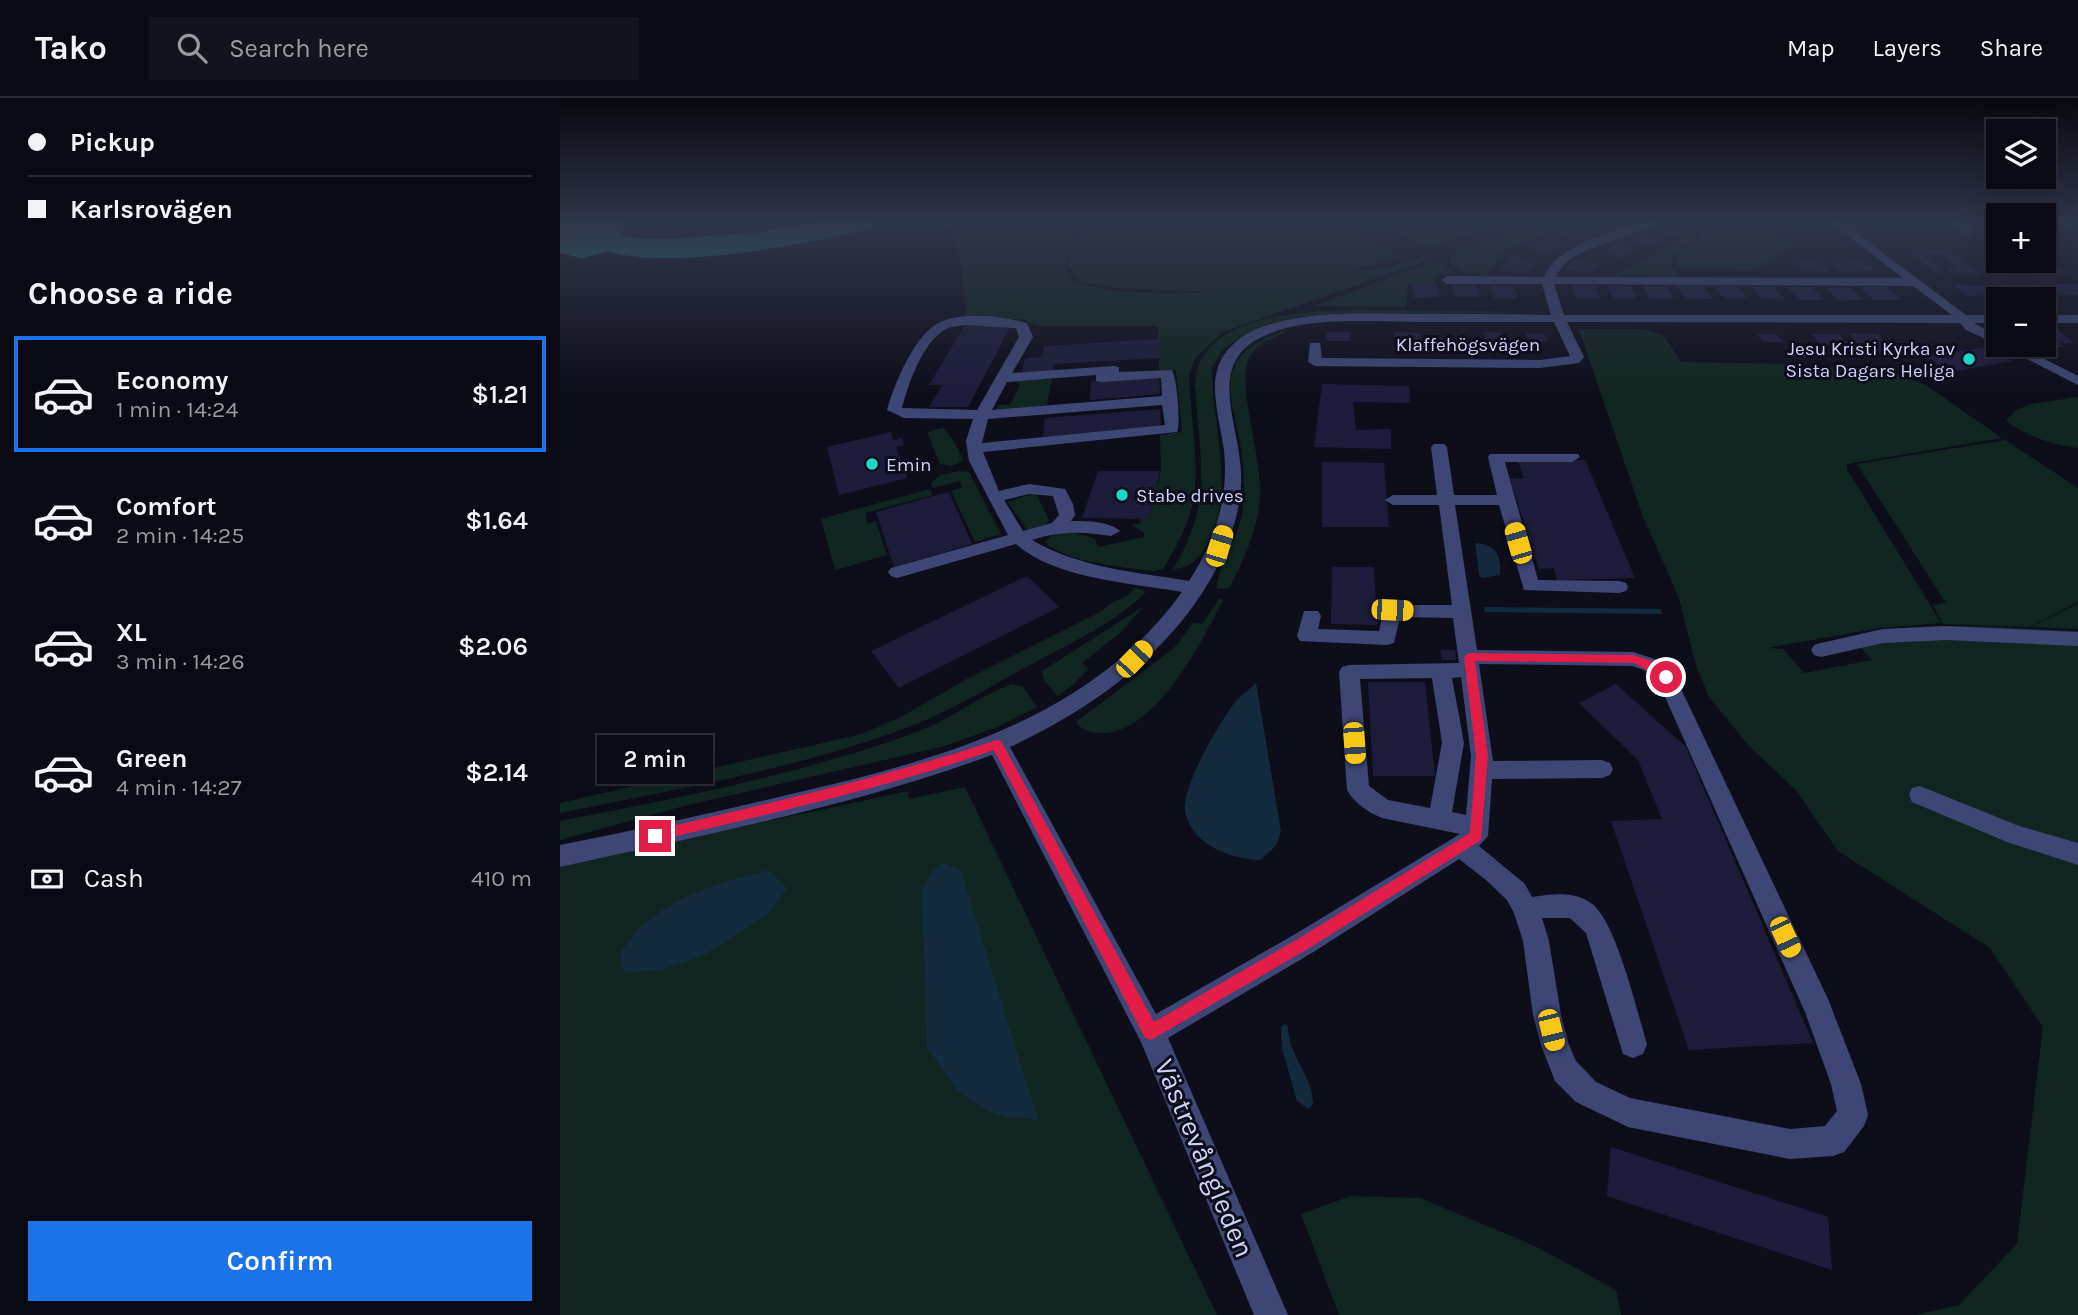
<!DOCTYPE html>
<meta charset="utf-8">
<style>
:root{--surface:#0a0a14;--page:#13131d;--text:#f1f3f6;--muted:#999aa0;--line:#2a2b34;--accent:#1a73e8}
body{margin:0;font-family:Karla,sans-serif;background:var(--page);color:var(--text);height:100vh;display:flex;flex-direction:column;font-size:26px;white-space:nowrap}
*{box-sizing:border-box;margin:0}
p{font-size:23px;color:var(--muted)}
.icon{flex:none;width:38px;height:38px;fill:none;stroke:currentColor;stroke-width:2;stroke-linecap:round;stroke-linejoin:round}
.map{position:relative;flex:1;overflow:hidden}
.side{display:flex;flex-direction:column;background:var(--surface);width:560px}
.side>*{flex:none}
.guide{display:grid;align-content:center;height:154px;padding:0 28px;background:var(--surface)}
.fabs{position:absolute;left:1426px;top:21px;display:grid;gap:14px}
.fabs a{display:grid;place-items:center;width:70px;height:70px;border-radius:0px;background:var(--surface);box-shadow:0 7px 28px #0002,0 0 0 2px var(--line);font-size:35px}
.end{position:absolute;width:32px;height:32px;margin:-16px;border:9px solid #e11d48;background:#fff;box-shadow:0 0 0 4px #fff}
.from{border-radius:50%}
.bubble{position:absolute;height:49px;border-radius:0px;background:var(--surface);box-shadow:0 7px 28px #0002,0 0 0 2px var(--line);font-size:23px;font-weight:600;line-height:49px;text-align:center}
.car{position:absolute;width:21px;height:42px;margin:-21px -10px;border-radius:9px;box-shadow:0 0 5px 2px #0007;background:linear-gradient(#f5c518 24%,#345 0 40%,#f5c518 0 76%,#345 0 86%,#f5c518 0)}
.guide b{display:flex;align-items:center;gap:24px;height:66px;font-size:26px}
.guide b+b{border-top:2px solid var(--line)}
.guide i{width:18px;height:18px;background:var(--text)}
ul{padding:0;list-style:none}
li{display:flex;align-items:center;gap:21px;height:116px;margin:0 14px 10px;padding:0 14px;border:4px solid transparent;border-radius:0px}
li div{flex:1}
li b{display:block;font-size:26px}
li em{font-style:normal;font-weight:600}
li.active{border-color:var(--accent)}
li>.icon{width:63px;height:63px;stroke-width:1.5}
h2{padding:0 28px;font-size:32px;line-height:84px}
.pay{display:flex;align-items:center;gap:18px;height:77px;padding:0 28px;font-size:26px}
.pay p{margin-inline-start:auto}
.cta{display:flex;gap:14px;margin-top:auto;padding:14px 28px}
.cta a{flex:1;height:80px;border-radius:0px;background:var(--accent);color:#fff;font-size:28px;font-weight:600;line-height:80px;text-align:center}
header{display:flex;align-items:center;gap:42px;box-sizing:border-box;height:98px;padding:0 35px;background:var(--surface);border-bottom:2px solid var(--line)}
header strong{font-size:33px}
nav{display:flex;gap:38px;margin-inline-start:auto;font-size:24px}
.search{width:490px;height:63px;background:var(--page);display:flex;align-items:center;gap:18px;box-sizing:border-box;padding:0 24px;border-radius:0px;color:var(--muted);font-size:26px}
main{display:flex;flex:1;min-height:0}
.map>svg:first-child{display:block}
.green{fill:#112520}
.water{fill:#122a3b}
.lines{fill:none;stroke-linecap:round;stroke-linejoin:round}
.taxiway{fill:#147371;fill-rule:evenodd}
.runway{fill:#147371;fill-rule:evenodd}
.building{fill:#1c1c3a}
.minor{fill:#3e4675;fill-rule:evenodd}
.route{fill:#e11d48}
.poi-dot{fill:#1bd8c7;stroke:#0e0e1b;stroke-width:2.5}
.labels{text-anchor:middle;stroke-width:6;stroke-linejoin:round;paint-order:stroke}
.far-street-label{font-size:19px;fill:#ced1f9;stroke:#0e0e1b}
.far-poi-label{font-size:19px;fill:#ced1f9;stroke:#0e0e1b;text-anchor:start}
.near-street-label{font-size:28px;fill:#ced1f9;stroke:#0e0e1b}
</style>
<header>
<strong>Tako</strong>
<div class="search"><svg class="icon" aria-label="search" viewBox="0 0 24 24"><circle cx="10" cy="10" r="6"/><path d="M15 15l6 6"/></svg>Search here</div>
<nav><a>Map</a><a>Layers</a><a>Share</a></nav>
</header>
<main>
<section class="side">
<div class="guide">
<b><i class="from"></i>Pickup</b>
<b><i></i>Karlsrovägen</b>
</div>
<h2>Choose a ride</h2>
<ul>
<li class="active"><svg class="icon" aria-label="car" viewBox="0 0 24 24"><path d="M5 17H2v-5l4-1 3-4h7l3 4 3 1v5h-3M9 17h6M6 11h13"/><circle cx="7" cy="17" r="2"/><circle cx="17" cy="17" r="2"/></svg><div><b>Economy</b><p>1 min · 14:24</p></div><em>$1.21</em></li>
<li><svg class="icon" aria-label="car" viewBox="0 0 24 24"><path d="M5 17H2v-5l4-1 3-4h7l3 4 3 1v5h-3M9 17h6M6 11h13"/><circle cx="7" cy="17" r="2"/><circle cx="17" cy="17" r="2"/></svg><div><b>Comfort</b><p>2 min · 14:25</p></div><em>$1.64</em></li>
<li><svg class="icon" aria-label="car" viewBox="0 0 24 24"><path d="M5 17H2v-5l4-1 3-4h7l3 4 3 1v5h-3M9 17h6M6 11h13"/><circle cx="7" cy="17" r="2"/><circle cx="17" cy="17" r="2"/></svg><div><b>XL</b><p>3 min · 14:26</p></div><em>$2.06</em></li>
<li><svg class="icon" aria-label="car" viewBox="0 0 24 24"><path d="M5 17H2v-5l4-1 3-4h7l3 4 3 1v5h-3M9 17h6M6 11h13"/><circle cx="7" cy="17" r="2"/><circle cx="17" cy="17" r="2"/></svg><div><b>Green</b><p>4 min · 14:27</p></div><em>$2.14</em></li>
</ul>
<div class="pay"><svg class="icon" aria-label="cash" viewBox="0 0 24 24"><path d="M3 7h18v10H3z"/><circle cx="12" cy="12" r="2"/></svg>Cash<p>410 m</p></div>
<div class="cta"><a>Confirm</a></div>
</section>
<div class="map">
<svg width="1518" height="1217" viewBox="0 0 1518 1217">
<rect width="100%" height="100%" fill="#0e0e1b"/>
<path class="green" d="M400 124H522L504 169 513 185 548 192 605 196 652 194 554 190 521 183 507 168 526 124H801L786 130 837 159 792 173 827 170 863 158 871 161 663 234 635 260 629 277C630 314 638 354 635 391 632 420 618 446 603 471L594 473C567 470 504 464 485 444 498 428 519 436 535 441L538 449 584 439V435L571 426H580L581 421H589L601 373 600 337 622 334 616 272H599L598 228H477L461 221H406L402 173 392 127Z
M829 124H944L871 149 817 128Z
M977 124H1015L943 152 928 173 929 180H923L921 176H905L889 164 891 157Z
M1117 124H1127L1135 139C1127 146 1109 153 1111 166 1112 171 1118 176 1120 181H1091L1088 176 1061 177 1063 181 1046 182 1125 142 1097 132Z
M1134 124H1197L1204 126 1233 148 1193 172 1122 171 1117 165 1120 156 1141 140Z
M872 164 882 166 895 176H875V187H848L846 209 754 208Z
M828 212 982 214 741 218 707 226 677 241 661 254 652 270C652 331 678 396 644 452 637 463 626 471 613 471 655 403 639 360 635 286 639 207 773 212 828 212Z
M1019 231H1084L1104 238 1121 264 1228 266 1330 273 1367 288 1442 340 1287 366V371L1381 525 1320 530 1207 550 1223 551 1244 575 1312 562 1301 550 1308 546 1299 536C1370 522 1446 530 1518 533V1217H1355L1399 1207 1457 1146 1483 929 1430 850 1278 753 1236 692 1188 647 1149 599 1136 567 1119 500 1083 419Z
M727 232C716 241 696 244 689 260 676 284 703 364 700 399 698 431 684 462 669 490L657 491C658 463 680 439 683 410 685 391 684 371 681 351 678 327 665 296 673 272 681 249 706 239 727 232Z
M492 281 487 307 435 313 438 307H450L460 287 455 282Z
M1518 299V350C1492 347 1467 338 1446 323L1456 312 1471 306Z
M383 330 394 343 403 362 392 368 380 366 367 334Z
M1445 342 1518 390V504L1469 529 1383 526 1373 507 1386 505 1297 366Z
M399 373 409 374 441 436 415 444 391 393 402 389 400 383 372 390 371 385 380 377Z
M370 391 373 397 305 415 308 426 316 423 327 457 275 472 261 421Z
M472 396 477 397 489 422 484 428 467 432 448 404Z
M575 489 586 494C555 525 512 544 474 565 435 585 397 610 356 626 242 670 119 691 0 715V705L302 636 343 618 405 582 544 512C552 500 569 502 575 489Z
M660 500 663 502C641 545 598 631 545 635 534 635 523 634 516 624L615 549 633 525 642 526Z
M1518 506V531L1470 529Z
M583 509 561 534 522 565 529 570 513 587 498 598 484 582 482 573Z
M452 586 463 589 477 609 435 630 385 648 120 709 0 742V723C120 700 241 676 357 634 390 622 419 598 452 586Z
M405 689 657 1217H0V768L348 693 349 701Z
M791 1098 860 1100 975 1148 1056 1192 1061 1217H779L741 1116Z"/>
<path class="water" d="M915 445C935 446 942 457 940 477L922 480 919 477Z
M924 509 1100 511 1102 516 925 514Z
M696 585 721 733 716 748 700 762C671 761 631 747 625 713 621 690 659 626 673 607 679 598 689 592 696 585Z
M384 765 401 773 478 1022 447 1019 425 1012 397 992 367 949 362 791 372 774Z
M209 772 227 790 209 816 142 858 101 872 64 875 60 855C66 847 73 837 80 830 111 799 167 782 209 772Z
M724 926 728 928C728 957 753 979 753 1006L749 1011 737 1003 722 950 721 929Z"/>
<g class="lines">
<path class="taxiway" d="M35 124 53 136 73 140 112 141 200 134 257 124H315L311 130C250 145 51 189 11 131L15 125Z"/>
<path class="runway" d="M0 124H69L49 153 22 160 0 155Z"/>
</g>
<path class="building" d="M1024 124H1051L1059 127 1045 132Z
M1364 124H1380L1394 131 1381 133Z
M1318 125 1334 133 1322 135 1305 126Z
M1254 126 1266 134 1247 135 1235 127Z
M1015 130 1034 137 1016 143 997 136Z
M1085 136 1104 142 1091 148 1072 142Z
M983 143 1001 149 986 157 969 151Z
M1064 146 1078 152 1058 159 1043 153Z
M1364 152H1390L1419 175H1391L1387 171H1399L1380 155 1368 156Z
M1359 153 1385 175H1375L1350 154Z
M1423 153H1438V163H1484V158L1507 175H1452Z
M950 158 976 162 967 176 940 172Z
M1016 161 1039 167 1028 176 1005 170Z
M1234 163H1260L1269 174 1242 173Z
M1305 163 1316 173 1280 174 1270 164Z
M1479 186H1518V197H1492Z
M877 187 881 199 854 200 851 188Z
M917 187 921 199H895L892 188Z
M1142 187 1153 201H1126L1116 188Z
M1394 187H1464L1477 197 1406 198Z
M930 188H953L958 200H934Z
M1010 188H1034L1041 200 1017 201Z
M1047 188H1070L1078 200H1054Z
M1082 188H1106L1114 201H1090Z
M1177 188 1187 200H1164L1154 189Z
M1192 189H1215L1224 201H1201Z
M1227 189H1252L1265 202H1239Z
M1300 189H1326L1341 202H1314Z
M1265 190H1291L1304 202 1278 203Z
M405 227 450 229 408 309H369L382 287H369Z
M1484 233H1499L1514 245H1500L1505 249H1484Z
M767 234H790V243H766Z
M834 234 860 235 861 242H835Z
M923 234H941L944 243H926Z
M966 235 985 236 987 244H968Z
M1288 235 1318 236 1333 254 1303 253Z
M1197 236H1216L1223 244H1203Z
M1252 236H1279L1289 247H1261Z
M599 241V260L494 266 493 275 462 276 465 260 482 259 484 248Z
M1428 249 1453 263 1389 274 1366 258Z
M599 278 600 296 530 302 531 283Z
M762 286 849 288 850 305 793 304 796 332 831 331V351L754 349Z
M600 311 601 330 483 339 485 320Z
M331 334 333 342 342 340 344 347 336 349 341 363 350 361 353 369 344 371 347 380 279 397 267 349Z
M1025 362 1075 480 997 482 994 470 979 471 950 381 964 380 958 363Z
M762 364 824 365 829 429H762Z
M538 373H600L589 421 522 420Z
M389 394 412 446 334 469 316 414Z
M772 469H814L817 527 771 526Z
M467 478 499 509 339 590 311 553Z
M880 552H895L896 562H882Z
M808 584H865L875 678H813Z
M1056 586 1126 649 1253 945 1129 952 1051 723 1102 721 1078 662 1019 605Z
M1051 1049 1268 1119 1272 1172 1047 1098Z"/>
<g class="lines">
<path class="minor" d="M387 124H400L391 129 387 128Z
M1083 124H1098C1072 143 1010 145 996 179L1343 180 1270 124H1282L1406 217H1438V225H1414L1438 238 1439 247 1406 232 1400 225 1007 224 1024 259 1019 265 980 270 755 268 748 264 750 245H760L762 260 980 262 1010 258 994 224C949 224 903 224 857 224 809 224 738 217 696 242 651 268 676 322 680 363 683 385 680 408 673 430 640 534 545 605 450 649L596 916 737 835 900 736 822 720C809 715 793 704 787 692L779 574 782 569 789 567 899 565 893 520 840 519 834 545 827 547 740 543 737 538 744 513H758L761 518 758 531 819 533 825 507H892L879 407H833L825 402 833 397H877L871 349 874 346H884L887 349 894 397H937L928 359 930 356H1018L1020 359 1012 364H945L978 482 1059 483 1066 485 1068 489 1066 493 1059 495 964 492 939 407H895L917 552 1073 554 1098 562 1113 574 1268 901 1301 986 1308 1017 1304 1028 1284 1054 1273 1058 1230 1061 1068 1029 1016 1004 995 983 981 947 973 917 963 843 954 815 947 802 926 782 899 761 755 853 608 940 728 1217H694L581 944 432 657C293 708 145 737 0 769V747C76 732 152 715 227 697 374 663 529 623 622 494 572 485 495 481 456 446L337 480 331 478 328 474 331 470 448 437 409 363 406 343 413 321 344 320 327 312C334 287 353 241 375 227 399 212 441 218 467 225L473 239 452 275 554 268 559 269V274L612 272C617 281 621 325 617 334L423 354 439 393 469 386 505 391 513 406 515 417 511 423C526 423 549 423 560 433L551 438C523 433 498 433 472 442 520 470 576 474 629 483 655 443 669 400 664 352 661 331 655 310 655 289 655 266 666 249 685 237 731 210 807 216 858 216 902 216 947 216 991 217L982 186H887L881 182 887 178 984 179C998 145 1052 135 1083 124ZM994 186 1353 188 1392 217H1004ZM406 227 453 230H456L459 239 417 312 342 310C348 286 362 246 384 232 391 228 398 228 406 227ZM536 277V283L541 284 601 280 602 298 432 312 447 284ZM602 307 605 327 422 345 428 321ZM469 396 493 398 499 417 492 425 463 433 444 402ZM919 566 1072 568 1084 572 1098 583 1245 914 1271 986 1277 1013 1265 1028 1230 1031 1070 1000 1036 984 1016 963 1009 947 1001 917 989 843 982 820H1010L1026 835 1063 956 1073 960 1083 956 1087 946C1077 914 1056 822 1031 805 1013 793 993 796 972 799L965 786 919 748 928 738 932 681 1042 680 1050 677 1053 671 1050 665 1042 662 933 663ZM901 579 911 658 906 717 892 714 904 645 892 580ZM872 580 882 645 870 710 828 702 809 688 800 581Z
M1387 124H1400L1415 134 1406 136Z
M1492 124H1506L1514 130 1505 132Z
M1484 217H1518V225H1484Z
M1440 247H1457L1518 278V287Z
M1386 528 1518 534V548L1386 542 1323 545 1261 559 1254 557 1251 552 1254 547 1261 545 1323 531Z
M1360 688 1459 728 1518 745V767L1447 744 1352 704 1349 697 1352 690Z"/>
</g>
<linearGradient id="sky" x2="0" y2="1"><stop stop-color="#08080f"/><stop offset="0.42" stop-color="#30364a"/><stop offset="1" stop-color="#30364a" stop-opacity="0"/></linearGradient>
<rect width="1518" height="295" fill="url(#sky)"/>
<path class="route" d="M909 555 1073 557 1095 564 1112 579 1110 582C1100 583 1085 569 1073 565L915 563 928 658 921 742 751 849 591 942 585 940 434 652C323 691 209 716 95 743L89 738 95 732C211 705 324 679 437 642L441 643 594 924 741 839 910 735 916 658 904 559Z"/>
<g class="poi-dot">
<circle cx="1409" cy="261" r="7"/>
<circle cx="312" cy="366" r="7"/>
<circle cx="562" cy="397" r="7"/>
</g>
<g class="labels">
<g class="far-street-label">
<text x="908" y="253">Klaffehögsvägen</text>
</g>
<g class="far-poi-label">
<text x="1395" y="257" text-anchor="end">Jesu Kristi Kyrka av<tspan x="1395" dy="22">Sista Dagars Heliga</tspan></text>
<text x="326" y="373">Emin</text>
<text x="576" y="404">Stabe drives</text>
</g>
<g class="near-street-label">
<text transform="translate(645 1060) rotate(67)" y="10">Västrevångleden</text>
</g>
</g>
</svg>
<div class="fabs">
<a><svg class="icon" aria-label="layers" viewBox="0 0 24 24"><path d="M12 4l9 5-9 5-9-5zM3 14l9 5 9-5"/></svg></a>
<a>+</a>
<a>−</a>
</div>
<i class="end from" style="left:1106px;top:579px"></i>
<i class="end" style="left:95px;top:738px"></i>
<div class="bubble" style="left:37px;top:637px;width:116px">2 min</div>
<i class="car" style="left:958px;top:445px;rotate:344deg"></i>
<i class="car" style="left:659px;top:448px;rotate:17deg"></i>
<i class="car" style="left:832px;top:512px;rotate:92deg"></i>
<i class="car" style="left:574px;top:561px;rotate:44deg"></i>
<i class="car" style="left:794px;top:645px;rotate:176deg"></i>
<i class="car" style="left:1225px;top:839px;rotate:155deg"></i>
<i class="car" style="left:991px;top:932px;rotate:166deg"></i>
</div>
</main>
